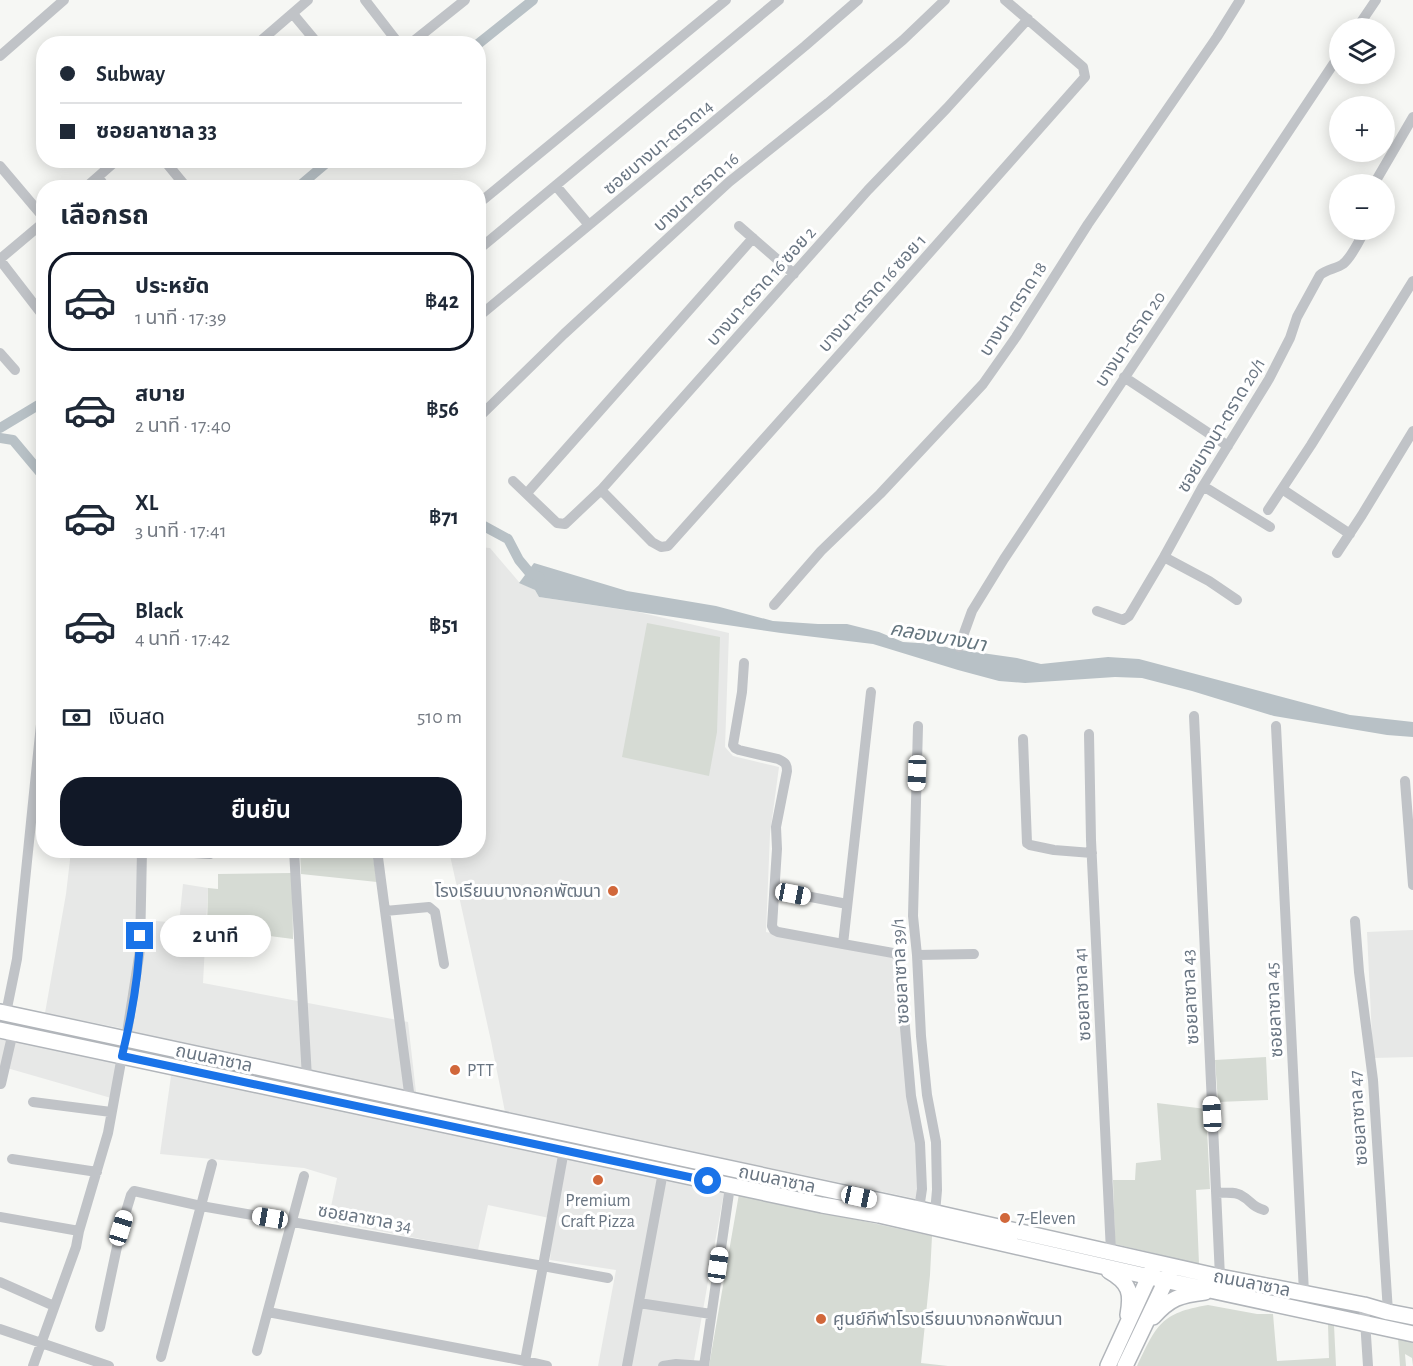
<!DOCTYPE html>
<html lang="th">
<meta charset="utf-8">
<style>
:root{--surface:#fff;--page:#f2f2f3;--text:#1f2937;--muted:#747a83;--line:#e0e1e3;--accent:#111827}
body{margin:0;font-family:"Alegreya Sans","Noto Sans Thai",sans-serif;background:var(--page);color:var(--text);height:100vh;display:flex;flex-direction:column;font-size:22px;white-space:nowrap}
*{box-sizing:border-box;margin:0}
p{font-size:20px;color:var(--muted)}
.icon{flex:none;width:33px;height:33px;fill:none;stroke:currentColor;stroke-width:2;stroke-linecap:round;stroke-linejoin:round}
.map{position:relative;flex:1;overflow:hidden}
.details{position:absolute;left:36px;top:180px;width:450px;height:678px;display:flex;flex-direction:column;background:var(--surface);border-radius:24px;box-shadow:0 3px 15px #0003}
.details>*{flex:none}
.banner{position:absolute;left:36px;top:36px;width:450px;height:132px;border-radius:24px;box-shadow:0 3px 15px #0003;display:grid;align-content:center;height:132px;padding:0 24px;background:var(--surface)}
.tools{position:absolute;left:1329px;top:18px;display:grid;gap:12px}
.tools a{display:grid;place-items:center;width:66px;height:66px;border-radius:50%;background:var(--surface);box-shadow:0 3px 15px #0003;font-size:30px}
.end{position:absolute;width:27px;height:27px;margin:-14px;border:8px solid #1a73e8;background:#fff;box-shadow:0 0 0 3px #fff}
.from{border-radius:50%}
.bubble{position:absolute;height:42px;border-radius:21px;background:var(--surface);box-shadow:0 3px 15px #0003;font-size:20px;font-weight:600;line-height:42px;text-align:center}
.car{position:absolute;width:18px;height:36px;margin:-18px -9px;border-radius:8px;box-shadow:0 0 4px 2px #0007;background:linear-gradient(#fff 24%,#345 0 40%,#fff 0 76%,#345 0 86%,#fff 0)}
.banner b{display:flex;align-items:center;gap:21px;height:57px;font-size:22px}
.banner b+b{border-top:2px solid var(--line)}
.banner i{width:15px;height:15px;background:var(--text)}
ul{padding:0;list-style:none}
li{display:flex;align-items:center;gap:18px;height:99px;margin:0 12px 9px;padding:0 12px;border:3px solid transparent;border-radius:24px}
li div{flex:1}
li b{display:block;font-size:22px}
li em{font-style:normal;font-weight:600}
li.current{border-color:var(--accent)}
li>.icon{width:54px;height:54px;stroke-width:1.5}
h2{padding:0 24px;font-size:27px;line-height:72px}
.pay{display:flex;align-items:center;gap:15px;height:66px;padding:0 24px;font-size:22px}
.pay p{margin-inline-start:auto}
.action{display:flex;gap:12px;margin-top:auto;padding:12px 24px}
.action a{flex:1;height:69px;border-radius:24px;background:var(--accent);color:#fff;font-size:24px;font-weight:600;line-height:69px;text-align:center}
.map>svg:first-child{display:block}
.built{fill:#e7e8e7}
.green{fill:#d6dbd4}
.water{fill:#b8c1c6}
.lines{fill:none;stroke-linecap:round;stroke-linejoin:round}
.canal{stroke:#b8c1c6;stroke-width:10}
.secondary-casing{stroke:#b1b5ba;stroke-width:18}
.street{stroke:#c0c3c7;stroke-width:10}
.secondary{stroke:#fff;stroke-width:15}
.route{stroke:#1a73e8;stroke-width:8}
.poi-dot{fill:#d1673a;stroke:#fff;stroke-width:2}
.labels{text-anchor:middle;stroke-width:6;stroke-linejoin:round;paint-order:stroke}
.street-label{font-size:18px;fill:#697582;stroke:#fff}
.poi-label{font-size:18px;fill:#697582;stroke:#fff;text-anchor:start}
.water-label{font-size:20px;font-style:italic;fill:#64757e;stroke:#fff}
</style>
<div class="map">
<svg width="1413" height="1366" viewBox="0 0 1413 1366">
<rect width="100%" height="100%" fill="#f6f7f4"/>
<path class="built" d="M479 547 490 548 519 582 535 590 539 597 638 612 729 633 725 747 733 756 779 767 770 834 766 932 896 957 917 1142V1199L505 1112 491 1041 449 851 478 850Z
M71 851H138L136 961 125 1029 45 1013 66 894Z
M183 884 208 888 203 983 408 1022 416 1092 202 1049 132 1032 145 920 179 923Z
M1413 930V1057L1373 1058 1367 932Z
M0 1037 125 1065 118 1100 0 1066Z
M171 1076 211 1082 724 1192 693 1366H598L616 1270 550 1260 554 1219 488 1205 478 1250 328 1221 337 1178 304 1168 160 1154Z"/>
<path class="green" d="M647 623 720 637 717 732 709 776 622 757Z
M300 851H372L377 882 301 874Z
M292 873 293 939 207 928 208 888 218 889V874Z
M1266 1057 1268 1100 1218 1102 1215 1060Z
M1157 1103 1206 1109 1210 1189 1196 1190 1199 1264 1115 1244 1113 1180H1135L1136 1163 1161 1160Z
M739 1194 932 1236 930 1275 921 1363 948 1366H709Z
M1208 1305 1257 1314H1273L1277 1361 1329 1358 1328 1324 1334 1325 1336 1366H1137C1157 1325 1160 1313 1208 1305Z
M1398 1338 1413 1341V1366L1412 1358 1405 1354 1406 1366H1400Z"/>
<path class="water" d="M534 563 627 591 716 606 773 621 818 624H847L879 632 903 642 935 644 954 649 1017 658 1041 664 1108 657 1139 659 1350 715 1413 722V737L1387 735 1274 716 1192 691 1142 678 1115 677 1025 683 999 681 958 670 873 644 781 633 539 597 535 590 519 583Z"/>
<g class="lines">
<path class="canal" d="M478 44 533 0
M297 188 330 160
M0 428 40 404 44 400
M0 438 13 440 44 477
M478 527 482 525 508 539 519 560 529 572 540 577"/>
<g class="secondary-casing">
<path id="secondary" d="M0 1012 919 1209 1220 1277 1364 1305 1388 1312 1413 1317
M0 1030 822 1205 879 1215 1150 1277 1413 1334
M1109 1271C1130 1283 1132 1293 1128 1315
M1153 1317C1170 1298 1180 1295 1205 1292
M1108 1366 1153 1268
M1125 1366 1170 1272"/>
</g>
<path class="street" d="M365 0 399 44
M293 14 318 44
M1357 28 1376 0
M257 44 308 0
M410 44 465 0
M0 56 64 0
M164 160 187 188
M0 166 44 218
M98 177 106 188
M1374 184 1413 117
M556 186 589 225
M85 188 117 160
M478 204 726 0
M739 226 794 274
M478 250 779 0
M0 259 44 222
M0 260 44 317
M478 317 805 46 858 0
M0 353 15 370
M1124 377 1228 446
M478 418 564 334 729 182 828 103 903 40 945 0
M513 481 557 523 565 524 601 490 868 190 947 108 1028 19
M1203 486 1270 527
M1282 489 1350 534
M601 490 652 542 661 547 668 546 846 347 1085 77 1083 67 1005 0
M527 493 753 238
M1268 510 1311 445 1413 281
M1337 553 1362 515 1413 431
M1164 557 1209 581 1237 600
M774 605 821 551 880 494 983 384 1016 337 1088 224 1217 37 1240 0
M1097 611 1123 620 1129 616 1164 557 1203 486 1269 379 1290 338 1297 317 1320 275C1327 269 1336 269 1343 264 1352 257 1360 239 1365 230
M959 647 972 611 1004 559 1340 54
M744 663 742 692 733 745 735 748 739 750 778 759C785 762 787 764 787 771L776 827 777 849 772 926 774 930 778 932 843 944
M871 692 843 944 893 953 897 955 899 959 911 1096 920 1143 922 1189 919 1209
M1194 716 1220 1277
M918 726 913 916 917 955 921 1036 927 1095 936 1142 937 1190 935 1213
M1276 726 1304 1293
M1089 734 1091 840 1111 1252
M1023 739 1027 843 1030 845 1054 850 1092 853
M1405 781 1413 885
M147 850 210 854
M294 850 307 1078
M377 850 410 1100
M775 890 847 904
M385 911 429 907 435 912 444 964
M1355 921 1359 972 1373 1080 1388 1312
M917 955 974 954
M6 1013 17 959 44 695
M126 1039 140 950 142 850
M1 1084 13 1032
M33 1102 111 1112
M12 1159 97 1172
M1216 1193C1224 1193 1235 1191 1242 1196 1252 1201 1250 1206 1264 1210
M0 1217 79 1231
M0 1282 54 1306
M639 1303 711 1314
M1364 1305 1368 1366
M268 1312 525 1361 543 1266 608 1278
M100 1327 121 1228 131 1195 134 1191 201 1206 543 1266 564 1150
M0 1329 109 1366
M257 1351 304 1176
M161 1357 212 1164
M525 1361 547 1366
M33 1366 76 1247 79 1231 108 1133 122 1056
M627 1366 663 1172
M663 1366 676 1364 704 1366
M704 1366 730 1186"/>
<use href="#secondary" class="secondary"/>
</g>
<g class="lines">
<path class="route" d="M140 936C139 974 131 1019 122 1056L708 1181"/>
</g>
<g class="poi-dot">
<circle cx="613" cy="891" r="6"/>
<circle cx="455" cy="1070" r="6"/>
<circle cx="598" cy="1180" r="6"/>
<circle cx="1005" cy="1218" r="6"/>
<circle cx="821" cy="1319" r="6"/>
</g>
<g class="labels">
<g class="street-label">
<text transform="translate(658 147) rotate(-40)" y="6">ซอยบางนา-ตราด14</text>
<text transform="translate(696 192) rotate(-42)" y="6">บางนา-ตราด 16</text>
<text transform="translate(761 286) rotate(-48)" y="6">บางนา-ตราด 16 ซอย 2</text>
<text transform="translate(872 293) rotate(-48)" y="6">บางนา-ตราด 16 ซอย 1</text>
<text transform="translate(1013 309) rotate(-57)" y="6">บางนา-ตราด 18</text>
<text transform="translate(1130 339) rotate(-56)" y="6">บางนา-ตราด 20</text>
<text transform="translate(1221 425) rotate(-59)" y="6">ซอยบางนา-ตราด 20/1</text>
<text transform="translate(900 971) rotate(-93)" y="6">ซอยลาซาล 39/1</text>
<text transform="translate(1082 994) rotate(-93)" y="6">ซอยลาซาล 41</text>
<text transform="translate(1190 997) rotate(-93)" y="6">ซอยลาซาล 43</text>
<text transform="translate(1274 1010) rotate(-93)" y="6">ซอยลาซาล 45</text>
<text transform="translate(214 1058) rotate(12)" y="6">ถนนลาซาล</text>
<text transform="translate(1358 1118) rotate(-94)" y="6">ซอยลาซาล 47</text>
<text transform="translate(777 1179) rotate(12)" y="6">ถนนลาซาล</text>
<text transform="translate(365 1218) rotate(10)" y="6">ซอยลาซาล 34</text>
<text transform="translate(1252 1283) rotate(11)" y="6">ถนนลาซาล</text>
</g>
<g class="poi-label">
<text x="601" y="897" text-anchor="end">โรงเรียนบางกอกพัฒนา</text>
<text x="467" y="1076">PTT</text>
<text x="598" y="1206" text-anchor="middle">Premium<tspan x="598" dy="21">Craft Pizza</tspan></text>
<text x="1017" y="1224">7-Eleven</text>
<text x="833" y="1325">ศูนย์กีฬาโรงเรียนบางกอกพัฒนา</text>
</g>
<g class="water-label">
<text transform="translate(938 636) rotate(10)" y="7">คลองบางนา</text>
</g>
</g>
</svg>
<div class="tools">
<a><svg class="icon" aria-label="layers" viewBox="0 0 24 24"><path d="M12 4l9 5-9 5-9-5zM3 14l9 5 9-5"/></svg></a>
<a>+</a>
<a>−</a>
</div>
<i class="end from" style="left:708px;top:1181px"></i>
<i class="end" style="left:140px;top:936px"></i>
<div class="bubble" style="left:160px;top:915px;width:111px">2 นาที</div>
<i class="car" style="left:917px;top:773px;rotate:182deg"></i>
<i class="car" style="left:793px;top:894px;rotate:101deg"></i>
<i class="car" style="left:1212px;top:1114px;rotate:357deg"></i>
<i class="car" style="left:859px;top:1197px;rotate:102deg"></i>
<i class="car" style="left:270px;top:1218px;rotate:280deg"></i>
<i class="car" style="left:121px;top:1228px;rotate:17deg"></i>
<i class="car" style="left:718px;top:1265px;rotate:8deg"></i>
<div class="banner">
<b><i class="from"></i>Subway</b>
<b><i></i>ซอยลาซาล 33</b>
</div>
<section class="details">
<h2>เลือกรถ</h2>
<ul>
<li class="current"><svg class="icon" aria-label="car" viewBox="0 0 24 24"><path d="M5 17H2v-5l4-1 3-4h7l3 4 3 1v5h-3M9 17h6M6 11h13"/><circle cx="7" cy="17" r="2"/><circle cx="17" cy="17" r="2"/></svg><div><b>ประหยัด</b><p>1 นาที · 17:39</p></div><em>฿42</em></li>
<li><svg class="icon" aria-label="car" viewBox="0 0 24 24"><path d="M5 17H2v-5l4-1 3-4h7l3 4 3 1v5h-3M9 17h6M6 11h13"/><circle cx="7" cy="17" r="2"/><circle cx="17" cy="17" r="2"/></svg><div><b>สบาย</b><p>2 นาที · 17:40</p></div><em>฿56</em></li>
<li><svg class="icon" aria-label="car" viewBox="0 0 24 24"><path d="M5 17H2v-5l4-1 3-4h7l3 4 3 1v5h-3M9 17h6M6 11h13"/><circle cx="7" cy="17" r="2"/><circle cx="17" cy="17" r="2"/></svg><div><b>XL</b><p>3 นาที · 17:41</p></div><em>฿71</em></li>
<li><svg class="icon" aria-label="car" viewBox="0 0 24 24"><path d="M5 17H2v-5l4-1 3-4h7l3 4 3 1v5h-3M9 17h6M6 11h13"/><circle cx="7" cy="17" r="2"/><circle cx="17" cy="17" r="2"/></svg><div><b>Black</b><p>4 นาที · 17:42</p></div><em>฿51</em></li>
</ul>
<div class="pay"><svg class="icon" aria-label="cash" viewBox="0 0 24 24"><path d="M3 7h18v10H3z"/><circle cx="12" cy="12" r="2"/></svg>เงินสด<p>510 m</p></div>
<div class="action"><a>ยืนยัน</a></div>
</section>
</div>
